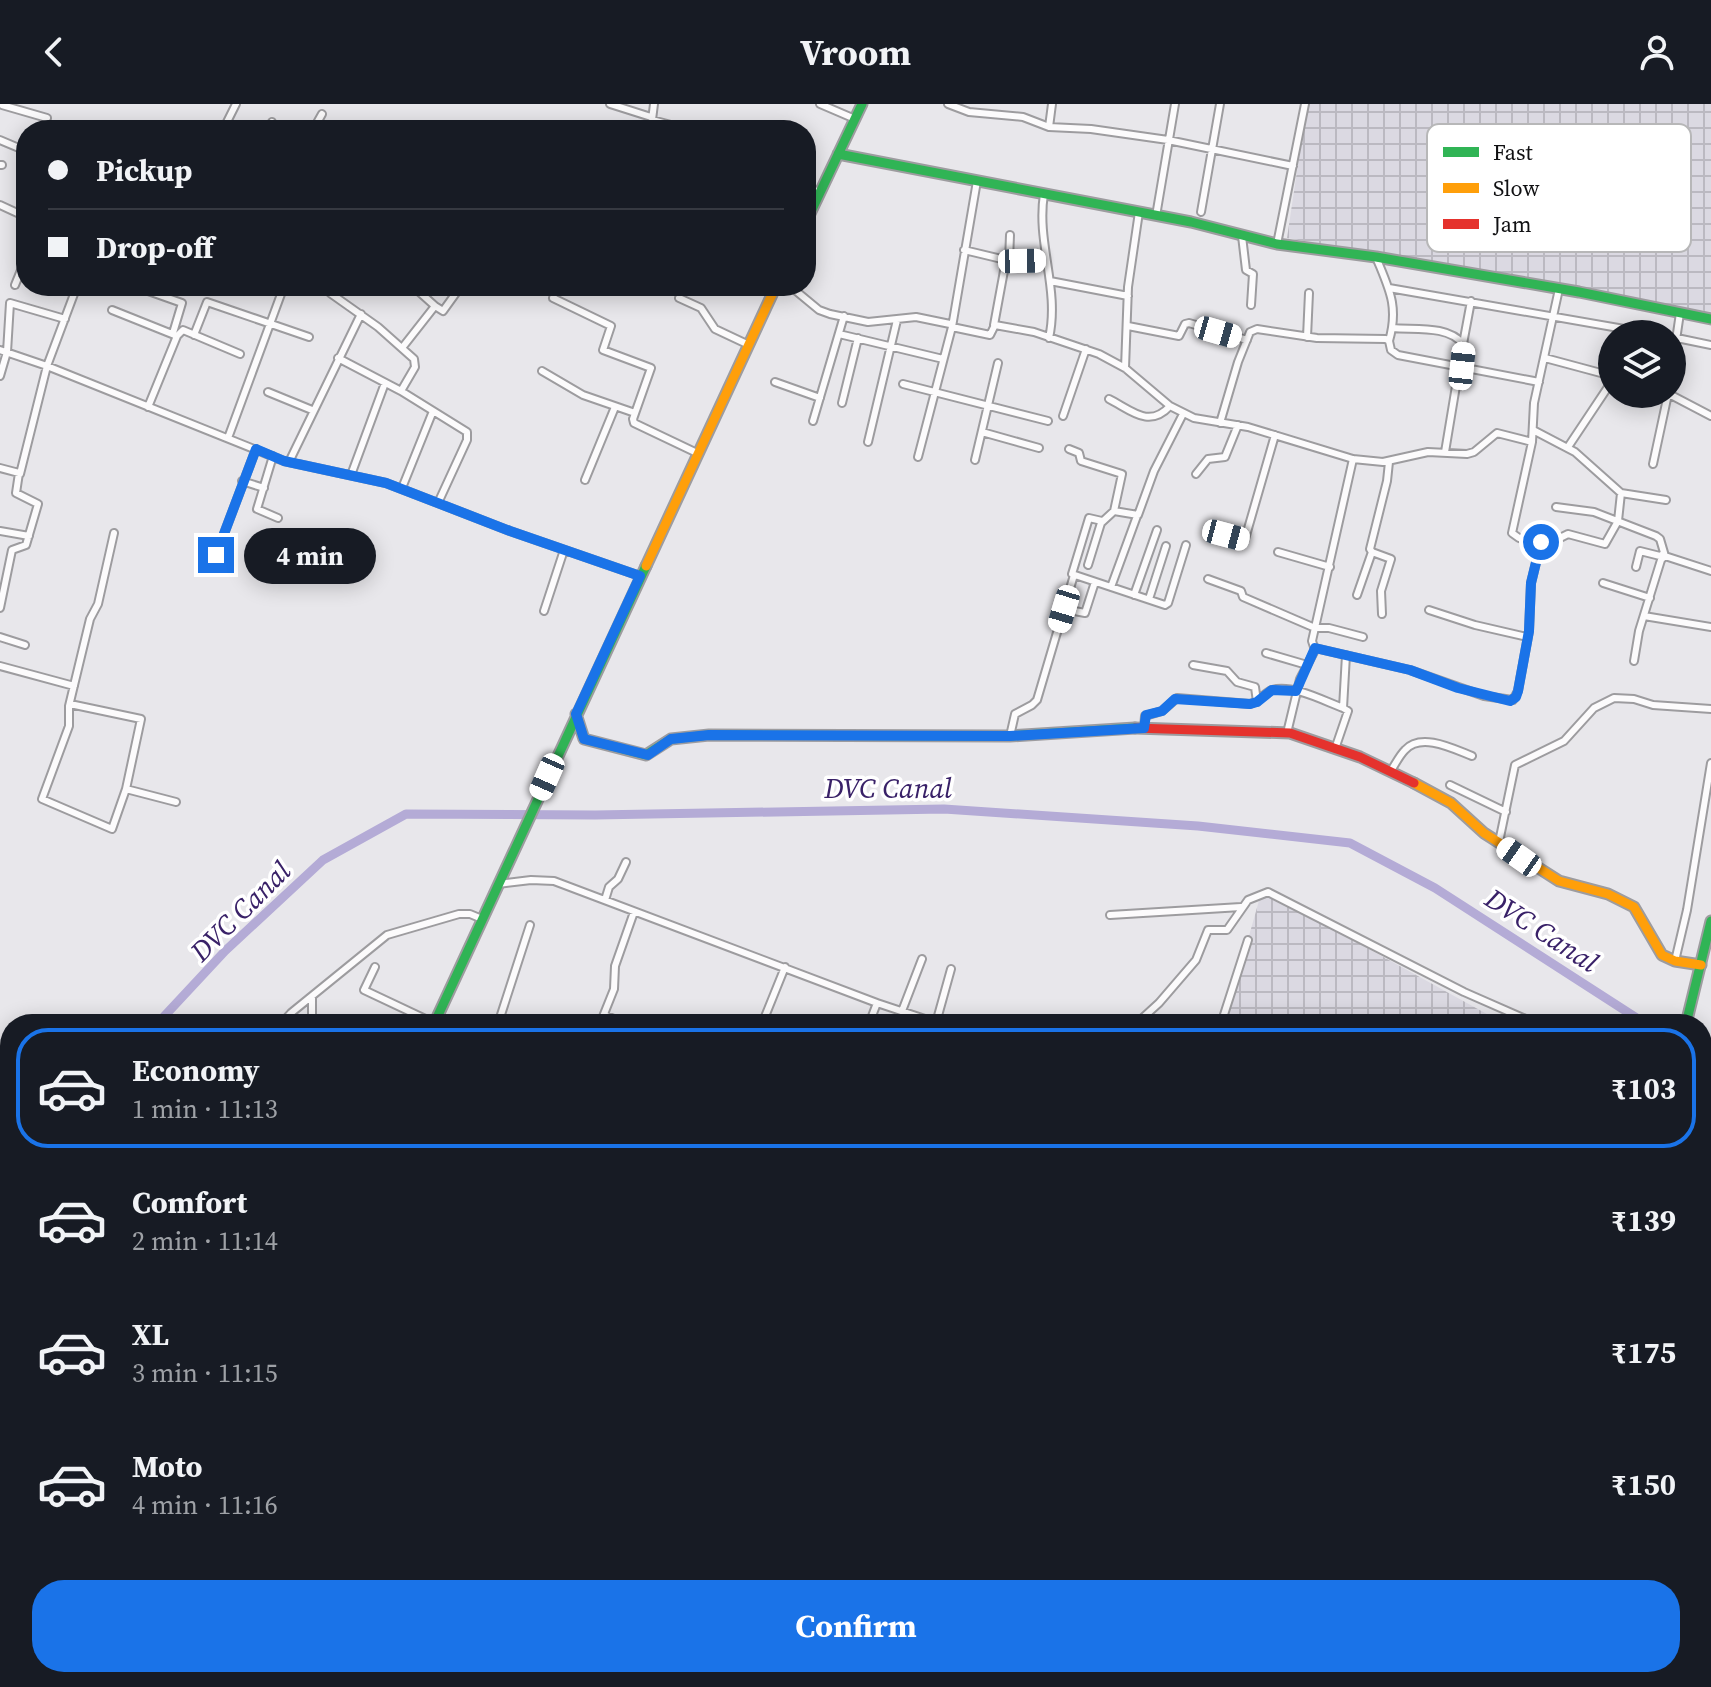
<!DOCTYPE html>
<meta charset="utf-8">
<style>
:root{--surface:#171b24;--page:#242831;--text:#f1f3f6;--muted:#9ea1a6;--line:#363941;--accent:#1a73e8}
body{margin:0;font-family:"Source Serif 4",serif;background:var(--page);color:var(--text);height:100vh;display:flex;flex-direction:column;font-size:30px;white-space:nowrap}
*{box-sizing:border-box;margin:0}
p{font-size:26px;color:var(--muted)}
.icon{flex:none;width:44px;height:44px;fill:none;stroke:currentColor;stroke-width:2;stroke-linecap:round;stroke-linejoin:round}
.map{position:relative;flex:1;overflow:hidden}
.drawer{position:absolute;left:0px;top:910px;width:1712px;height:674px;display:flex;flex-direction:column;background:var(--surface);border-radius:32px 32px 0 0;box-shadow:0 4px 20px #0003}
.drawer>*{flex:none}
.banner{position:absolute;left:16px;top:16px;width:800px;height:176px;border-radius:32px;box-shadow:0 4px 20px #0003;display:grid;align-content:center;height:176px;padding:0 32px;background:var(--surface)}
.controls{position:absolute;left:1598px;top:216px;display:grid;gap:16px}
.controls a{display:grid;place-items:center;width:88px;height:88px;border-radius:50%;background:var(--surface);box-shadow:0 4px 20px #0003;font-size:40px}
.end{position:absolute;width:36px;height:36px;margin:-18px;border:10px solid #1a73e8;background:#fff;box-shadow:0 0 0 4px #fff}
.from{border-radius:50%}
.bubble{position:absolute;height:56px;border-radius:28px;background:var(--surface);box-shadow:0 4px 20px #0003;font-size:26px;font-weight:700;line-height:56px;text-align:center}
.car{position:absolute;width:24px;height:48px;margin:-24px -12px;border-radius:10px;box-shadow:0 0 6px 2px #0007;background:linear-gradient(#fff 24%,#345 0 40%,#fff 0 76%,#345 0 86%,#fff 0)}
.banner b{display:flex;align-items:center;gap:28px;height:76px;font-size:30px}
.banner b+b{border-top:2px solid var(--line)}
.banner i{width:20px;height:20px;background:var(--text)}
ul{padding:14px 0 0;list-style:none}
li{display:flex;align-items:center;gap:24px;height:120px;margin:0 16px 12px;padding:0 16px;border:4px solid transparent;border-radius:32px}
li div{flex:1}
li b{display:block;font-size:30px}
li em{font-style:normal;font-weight:700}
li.current{border-color:var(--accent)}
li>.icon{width:72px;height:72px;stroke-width:1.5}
.cta{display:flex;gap:16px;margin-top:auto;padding:16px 32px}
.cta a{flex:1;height:92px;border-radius:32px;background:var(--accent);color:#fff;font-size:32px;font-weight:700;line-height:92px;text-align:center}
header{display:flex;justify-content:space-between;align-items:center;height:104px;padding:0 32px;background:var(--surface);font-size:36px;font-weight:700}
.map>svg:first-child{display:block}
.industrial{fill:url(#industrial-grid)}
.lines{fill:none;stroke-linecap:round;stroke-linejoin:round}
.canal{stroke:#b4abd6;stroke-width:9}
.street-casing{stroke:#9d9c9f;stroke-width:10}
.fast-casing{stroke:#9d9c9f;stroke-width:13}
.slow-casing{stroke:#9d9c9f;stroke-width:13}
.jam-casing{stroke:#9d9c9f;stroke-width:13}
.street{stroke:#fcfbfc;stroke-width:6}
.fast{stroke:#30b455;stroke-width:9}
.slow{stroke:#ff9f0a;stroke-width:9}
.jam{stroke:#e5322d;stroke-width:9}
.route{stroke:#1a73e8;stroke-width:10}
.labels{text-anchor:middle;stroke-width:7;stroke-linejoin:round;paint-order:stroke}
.water-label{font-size:28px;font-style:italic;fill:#392168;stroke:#fff}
.key{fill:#fff;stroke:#b7b7b8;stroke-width:2}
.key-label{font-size:22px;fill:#101012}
</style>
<header><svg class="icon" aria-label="back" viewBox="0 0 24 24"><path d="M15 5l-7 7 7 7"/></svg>Vroom<svg class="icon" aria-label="person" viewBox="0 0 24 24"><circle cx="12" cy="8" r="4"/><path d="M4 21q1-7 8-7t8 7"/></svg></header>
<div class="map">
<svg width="1711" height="1583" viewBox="0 0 1711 1583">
<defs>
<pattern id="industrial-grid" width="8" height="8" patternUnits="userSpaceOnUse" patternTransform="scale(2)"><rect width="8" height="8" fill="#dbd9e2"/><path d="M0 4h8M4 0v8" fill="none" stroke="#bbb9c1"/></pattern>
</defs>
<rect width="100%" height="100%" fill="#e8e7eb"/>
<path class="industrial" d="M1307 0H1711V208L1287 134Z
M1262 786 1505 920H1224Z
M1154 1574H1481L1476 1583H1173Z"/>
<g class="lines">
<path class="canal" d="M157 920 225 847 323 756 406 710 595 711 944 705 1198 722 1350 739 1435 784 1646 920
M1702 956 1711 962
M0 1091 10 1080"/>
<g class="street-casing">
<path id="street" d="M610 0 651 13
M654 0 652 16 690 26
M820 0 855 15
M948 0 969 8 1023 13 1049 23 1091 25 1168 36 1293 62
M2 1 47 14
M1049 23 1052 0
M223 26 236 0
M268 26 272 18
M313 26 322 10
M0 36 26 47
M0 61H2
M977 77 952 223 990 231 995 221 1034 228 1099 250 1125 264 1170 302 1194 314 1248 323 1353 355 1383 358 1428 348 1467 350 1474 348 1497 329 1532 338
M806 83 820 88
M1044 90C1036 139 1060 185 1049 234
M0 101 26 113
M1201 108 1220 0
M1156 112 1175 0
M1242 132 1246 166 1253 170 1251 201
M1277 140 1305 0
M964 146 1010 157H1046
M1376 153C1389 185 1399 202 1389 237
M1009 157 1010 131
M1050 177 1128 192
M15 181 26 154
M134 182 182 199 173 229
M557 182 553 194 611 222 603 246 651 264 633 315 634 319 697 349
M790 182 819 206 830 210 868 218 916 213 950 220
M1389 184 1653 230
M330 189 378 223 414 255 415 263 401 287
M679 194 701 204 715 225 749 241
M435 202 443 207 461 182
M112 206 177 232 148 303
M994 221 1006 156
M1128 222 1179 232 1185 220 1189 219 1247 236
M1393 224C1415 226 1448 221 1463 240L1445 348
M839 230 943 255
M194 231 207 198 309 233
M177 232 183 226 240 250
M1307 233 1309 189
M1672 233 1711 241
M1463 240 1471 197
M402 244 435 202 416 185 417 182
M0 246 47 262 284 357 386 379 510 427 640 472
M338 254 401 287 467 328V336L438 399
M1545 254 1612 272
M1672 263 1680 209
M1125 264 1128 183 1139 108
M542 267 583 291 635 309
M0 272 7 248 10 199 65 215
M775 278 820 294
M903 280 1048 317
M268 288 312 306
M1669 290 1711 312
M1109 295C1131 306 1149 325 1170 302
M842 299 858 234
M1063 312 1086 245
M813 317 844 212
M1220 319 1238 258 1250 228 1257 225 1317 234 1386 235 1389 237 1391 246 1398 251 1539 278
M1533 326 1575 348 1621 389 1618 417 1605 440 1568 430 1550 439 1519 434 1512 429 1532 338 1534 299 1559 185
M982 328 1039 344
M228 334 284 182
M868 338 897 216
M1568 343 1612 277
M1069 345 1079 349 1081 357 1122 370 1114 407
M273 352 257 405 278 414
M918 353 952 223
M975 356 998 259
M289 358 361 210
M1653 360 1668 290
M0 364 19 369 16 389 38 400 26 441 12 446 0 504
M20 370 47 262 77 182
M1196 370 1208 355 1225 353 1238 321
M351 371 385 279
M585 376 615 303
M242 377 264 384
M402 384 433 307
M1621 389 1666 396
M1556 403 1594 408 1656 432 1660 435 1665 452 1711 467
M1102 417 1089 414 1072 470 1165 501 1168 499 1186 441
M0 427 29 432
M1210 427 1245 435 1275 331
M114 429 98 500 90 515 69 602V622L42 695 112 725 126 685
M1278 448 1330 463
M216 451 256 345
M1088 461 1101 419 1114 407 1138 411 1154 367 1183 310
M1636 463 1640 447 1660 452 1663 450
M1208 475 1241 487 1243 493 1315 524H1329L1363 533
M1603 479 1650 494
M1111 483 1137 412
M1134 491 1157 426
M1357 491 1372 448
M1149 495 1166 442
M1064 505 1085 509 1095 478
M1429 506 1475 521 1527 533
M544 507 564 446
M1382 510 1381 487 1391 455 1372 448 1370 445 1387 377 1389 358
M1644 512 1711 523
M0 533 25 541
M1315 544 1410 566 1484 592 1513 596 1518 587 1529 527 1531 479 1541 438
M1266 549 1307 561
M1634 557 1639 527 1661 456 1665 452
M1193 561 1227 567 1237 578 1255 583 1257 598
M0 562 74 582
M70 600 141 615 126 685 176 698
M1144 624 1145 612 1162 607 1177 594 1250 600C1259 598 1264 589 1272 586 1293 580 1324 597 1343 604
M1287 629 1300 575 1315 546 1312 537 1353 355
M1010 632 1015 610 1032 601 1037 596 1074 471
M1335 645 1348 607 1343 604 1346 551
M1390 668C1395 661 1399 652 1405 646 1421 628 1454 645 1472 652
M1450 681 1506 708
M1499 738 1515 661 1564 637 1594 604 1614 594 1634 595 1653 601 1711 605
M498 780 531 776 554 777 877 899 940 920
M605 796 609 783 618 775 626 758
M1110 811 1241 803
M1675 857 1687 806 1711 659
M375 863 364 886 434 919
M902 907 922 855
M604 911 626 920
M936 919 951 865
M281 920 291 909 387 831 459 810H470L482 815
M312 920V894
M498 920 530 821
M600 920 614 885 615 862 634 808
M762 920 785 863
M869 920 877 899
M1136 920 1159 899 1196 856 1208 826H1227L1248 796 1268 788 1464 888 1537 920
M1221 920 1248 836
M1702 1024 1711 1029
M1702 1072 1711 1074
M1702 1108 1711 1110
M1702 1146 1711 1148
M0 1235 10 1225
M0 1349 6 1333 10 1332
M0 1476 6 1455
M0 1504 10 1506
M0 1524 10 1526
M0 1573 10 1554
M561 1574 566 1578V1583
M893 1574 904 1583
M1150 1574 1164 1583
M40 1583 44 1574
M443 1583 445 1574
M819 1583 823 1574
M963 1583 966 1574
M1059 1583 1062 1574"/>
</g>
<g class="fast-casing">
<path id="fast" d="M838 50 1191 118 1277 140 1376 153 1579 188 1711 215
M806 118 862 0
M576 610 584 635 646 651 671 635 709 631 1010 632 1135 624
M434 920 646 462
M1686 920 1711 817
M112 1583 116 1574
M1490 1583 1494 1574"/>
</g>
<g class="slow-casing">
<path id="slow" d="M646 462 776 182
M1414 679 1451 699 1484 729 1559 777 1608 790 1634 803 1662 851 1675 857 1701 861"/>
</g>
<g class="jam-casing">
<path id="jam" d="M1135 624 1290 629 1360 653 1414 679"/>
</g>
<use href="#street" class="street"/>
<use href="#fast" class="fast"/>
<use href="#slow" class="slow"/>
<use href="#jam" class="jam"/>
</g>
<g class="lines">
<path class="route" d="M216 451 256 345 284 357 386 379 510 427 640 472 576 610 584 635 648 651 671 635 709 631 1010 632 1144 624 1146 611 1162 607 1175 595 1250 600 1257 598 1272 586 1296 587 1315 544 1410 566 1458 584 1510 597 1516 593 1518 587 1529 527 1531 479 1541 438"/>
</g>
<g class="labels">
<g class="water-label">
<text x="888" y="694">DVC Canal</text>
<text transform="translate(240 807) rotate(-45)" y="10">DVC Canal</text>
<text transform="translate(1542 826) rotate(33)" y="10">DVC Canal</text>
</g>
</g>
<rect x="1427" y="20" width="264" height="128" rx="12" class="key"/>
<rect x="1443" y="43" width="36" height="10" fill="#30b455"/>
<rect x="1443" y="79" width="36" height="10" fill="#ff9f0a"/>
<rect x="1443" y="115" width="36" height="10" fill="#e5322d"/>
<g class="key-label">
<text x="1493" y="56">Fast</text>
<text x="1493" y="92">Slow</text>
<text x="1493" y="128">Jam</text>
</g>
</svg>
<div class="controls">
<a><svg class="icon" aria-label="layers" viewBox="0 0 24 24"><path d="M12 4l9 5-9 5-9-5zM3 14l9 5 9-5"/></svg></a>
</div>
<i class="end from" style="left:1541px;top:438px"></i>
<i class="end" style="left:216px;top:451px"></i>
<div class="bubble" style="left:244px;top:424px;width:132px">4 min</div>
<i class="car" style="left:1022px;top:157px;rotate:89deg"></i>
<i class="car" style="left:1218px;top:228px;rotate:106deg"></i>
<i class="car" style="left:1462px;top:262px;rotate:6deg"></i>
<i class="car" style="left:1226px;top:431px;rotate:105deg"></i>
<i class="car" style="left:1064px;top:505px;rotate:197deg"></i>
<i class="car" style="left:547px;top:673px;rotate:204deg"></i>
<i class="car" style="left:1519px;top:753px;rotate:305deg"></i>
<div class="banner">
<b><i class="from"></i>Pickup</b>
<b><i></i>Drop-off</b>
</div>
<section class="drawer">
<ul>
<li class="current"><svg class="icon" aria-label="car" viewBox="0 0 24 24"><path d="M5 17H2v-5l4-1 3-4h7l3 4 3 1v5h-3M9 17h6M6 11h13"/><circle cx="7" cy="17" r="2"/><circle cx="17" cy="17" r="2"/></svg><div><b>Economy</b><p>1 min · 11:13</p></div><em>₹103</em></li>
<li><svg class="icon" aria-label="car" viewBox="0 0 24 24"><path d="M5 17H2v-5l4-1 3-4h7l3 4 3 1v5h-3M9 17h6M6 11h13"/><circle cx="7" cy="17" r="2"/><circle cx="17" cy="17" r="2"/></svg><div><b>Comfort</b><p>2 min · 11:14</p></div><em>₹139</em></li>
<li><svg class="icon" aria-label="car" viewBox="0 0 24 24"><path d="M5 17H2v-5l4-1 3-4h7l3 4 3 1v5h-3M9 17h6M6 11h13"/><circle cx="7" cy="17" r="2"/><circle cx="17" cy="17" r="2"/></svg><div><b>XL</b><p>3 min · 11:15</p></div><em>₹175</em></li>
<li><svg class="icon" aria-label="car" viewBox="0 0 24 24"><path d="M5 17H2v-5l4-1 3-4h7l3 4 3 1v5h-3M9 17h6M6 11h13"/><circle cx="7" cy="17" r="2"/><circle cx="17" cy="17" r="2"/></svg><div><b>Moto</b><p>4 min · 11:16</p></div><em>₹150</em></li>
</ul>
<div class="cta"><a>Confirm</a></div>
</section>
</div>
